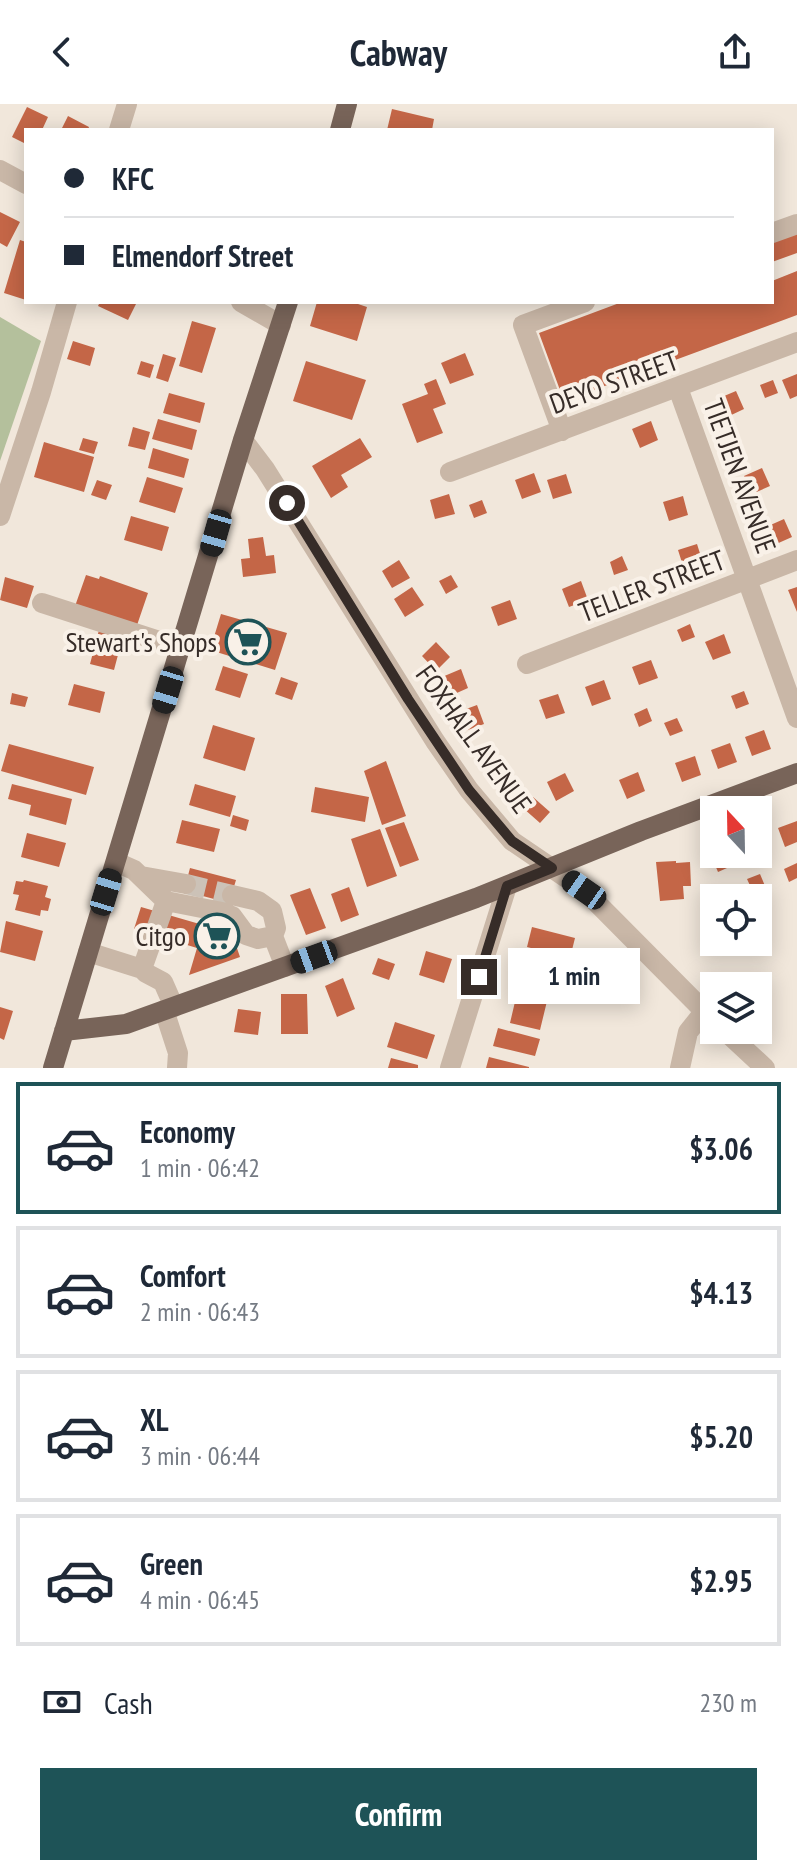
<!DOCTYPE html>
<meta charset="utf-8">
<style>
:root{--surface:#fff;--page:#f2f2f3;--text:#1f2937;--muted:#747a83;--line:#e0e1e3;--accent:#1e5357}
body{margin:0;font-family:"PT Sans Narrow",sans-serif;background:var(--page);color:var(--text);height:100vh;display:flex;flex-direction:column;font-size:30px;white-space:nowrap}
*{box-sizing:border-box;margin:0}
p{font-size:26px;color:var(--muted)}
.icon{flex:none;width:44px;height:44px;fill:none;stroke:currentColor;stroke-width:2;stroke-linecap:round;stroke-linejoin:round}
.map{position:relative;height:964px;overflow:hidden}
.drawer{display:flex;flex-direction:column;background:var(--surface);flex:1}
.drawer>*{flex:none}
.top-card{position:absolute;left:24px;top:24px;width:750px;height:176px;border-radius:0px;box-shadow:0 4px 20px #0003;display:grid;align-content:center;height:176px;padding:0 40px;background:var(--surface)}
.needle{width:52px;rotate:338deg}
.buttons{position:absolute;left:700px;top:692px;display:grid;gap:16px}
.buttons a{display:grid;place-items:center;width:72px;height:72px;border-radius:0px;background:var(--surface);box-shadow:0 4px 20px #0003;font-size:40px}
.end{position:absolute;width:36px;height:36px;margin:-18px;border:10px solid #362c28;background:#fff;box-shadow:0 0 0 4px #fff}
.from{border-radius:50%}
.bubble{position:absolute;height:56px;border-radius:0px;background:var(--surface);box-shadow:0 4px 20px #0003;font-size:26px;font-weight:600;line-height:56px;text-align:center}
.car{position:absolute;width:24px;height:48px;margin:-24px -12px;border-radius:10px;box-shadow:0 0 6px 2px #0007;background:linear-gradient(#222 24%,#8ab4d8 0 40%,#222 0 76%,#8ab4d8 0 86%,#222 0)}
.top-card b{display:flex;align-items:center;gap:28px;height:76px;font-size:30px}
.top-card b+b{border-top:2px solid var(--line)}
.top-card i{width:20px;height:20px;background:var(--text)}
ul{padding:14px 0 0;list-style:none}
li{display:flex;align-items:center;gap:24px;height:132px;margin:0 16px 12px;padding:0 24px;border:4px solid var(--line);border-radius:0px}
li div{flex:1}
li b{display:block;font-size:30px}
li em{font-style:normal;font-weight:600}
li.on{border-color:var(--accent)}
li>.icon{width:72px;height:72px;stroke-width:1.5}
.pay{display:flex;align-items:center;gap:20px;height:88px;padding:0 40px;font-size:30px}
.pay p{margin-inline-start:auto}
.cta{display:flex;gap:16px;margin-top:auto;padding:16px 40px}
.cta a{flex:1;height:92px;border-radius:0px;background:var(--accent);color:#fff;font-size:32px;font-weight:600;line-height:92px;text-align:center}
header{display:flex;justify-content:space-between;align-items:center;height:104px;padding:0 40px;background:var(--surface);font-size:36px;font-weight:600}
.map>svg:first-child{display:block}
.green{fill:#b4c09c}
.building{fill:#c46647}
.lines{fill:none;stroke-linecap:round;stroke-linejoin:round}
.minor-tunnel{stroke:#ccc2b7;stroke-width:20;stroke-dasharray:20 10;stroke-linecap:butt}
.minor{stroke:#c9b7a7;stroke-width:20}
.major{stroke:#786459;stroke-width:20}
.route{stroke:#362c28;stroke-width:10}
.labels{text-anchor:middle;stroke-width:8;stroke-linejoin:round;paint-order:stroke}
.street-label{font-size:28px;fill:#362c28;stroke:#f9f1e8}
.poi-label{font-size:28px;fill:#362c28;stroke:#f9f1e8;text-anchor:end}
</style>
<header><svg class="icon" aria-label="back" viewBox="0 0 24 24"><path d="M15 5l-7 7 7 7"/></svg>Cabway<svg class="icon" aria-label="share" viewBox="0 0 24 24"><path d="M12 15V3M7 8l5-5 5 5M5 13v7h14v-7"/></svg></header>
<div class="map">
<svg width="797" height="964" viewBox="0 0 797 964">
<rect width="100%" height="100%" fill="#f1e7db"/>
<path class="green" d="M0 213 41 237 0 357Z"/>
<path class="building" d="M27 3 48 13 42 26H26V40L12 33Z
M392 5 434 15 432 26H387Z
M68 12 89 23 88 26H61Z
M0 108 20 118 7 143 0 139Z
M797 127V149L772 158V136Z
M20 136 26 138V196L4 189Z
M797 167V211L564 297 539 229 622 198H772V177Z
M100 198H137L128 216 98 202Z
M317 198H352L367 203 357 237 310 222Z
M192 217 216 224 202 269 179 262Z
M73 237 95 244 90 262 67 255Z
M465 249 474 271 450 280 441 259Z
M163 250 176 254 168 278 156 274Z
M141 257 154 261 150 274 137 270Z
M306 257 366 276 352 316 293 297Z
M797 270V292L790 295 782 276Z
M436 275 446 300 433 305 443 329 417 339 402 300 428 290 424 280Z
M773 276 778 289 765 294 760 281Z
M736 287 744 305 725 314 717 295Z
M169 289 205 299 200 319 163 309Z
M158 315 197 326 192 346 152 335Z
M651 317 658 336 640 344 632 325Z
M133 323 150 328 145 346 128 342Z
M83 334 98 338 94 350 79 346Z
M360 334 372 353 341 371 348 383 331 394 312 362Z
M44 338 94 353 84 388 34 373Z
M153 344 189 355 184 374 148 364Z
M762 364 770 382 752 390 744 372Z
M534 369 541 388 522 395 515 376Z
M566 370 572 389 553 395 547 376Z
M147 373 183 384 175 409 139 398Z
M97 376 112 381 106 396 91 391Z
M449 390 455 410 435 415 430 396Z
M683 392 688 411 669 417 663 398Z
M482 396 487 409 474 414 469 401Z
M131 412 169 423 162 447 124 436Z
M784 415 792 433 774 441 766 423Z
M263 433 266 452 274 451 276 469 243 473 241 455 250 454 248 435Z
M697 440 703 459 684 465 678 446Z
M622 452 628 466 614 471 610 458Z
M399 456 410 474 392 484 382 467Z
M86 471 99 475 100 472 148 489 135 527 74 505Z
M451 471 458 483 446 490 439 477Z
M5 473 34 482 27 504 0 496Z
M581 477 588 496 569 503 562 485Z
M412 483 424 501 405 513 394 495Z
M797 483V508L788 486Z
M510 496 517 515 498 522 491 503Z
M221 510 287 529 275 566 210 546Z
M690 520 695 533 682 538 677 526Z
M99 526 123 532 114 566 90 560Z
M724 530 731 549 713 556 705 538Z
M436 538 450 553 436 567 422 552Z
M651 556 658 574 639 581 632 563Z
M223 562 248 570 240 594 215 586Z
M461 565 468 584 450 592 442 573Z
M281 573 298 579 292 596 275 590Z
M604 576 611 595 592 602 585 583Z
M74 580 105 588 100 609 68 601Z
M744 587 749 600 736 605 731 592Z
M12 589 28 593 25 603 10 600Z
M558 590 565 609 546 615 539 596Z
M477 601 484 620 465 627 458 608Z
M647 604 652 617 639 623 634 610Z
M677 614 683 627 670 632 664 619Z
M213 621 255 634 245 667 203 654Z
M764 626 771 645 752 652 745 633Z
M730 639 737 658 718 665 711 646Z
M9 640 94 663 86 691 1 667Z
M695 652 701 671 682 678 675 659Z
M386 657 406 712 382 721 364 667Z
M638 668 645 687 627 695 619 676Z
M565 669 574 687 556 697 547 678Z
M12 680 72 695 66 721 29 711 31 701 8 695Z
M195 680 236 692 230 713 189 701Z
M315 683 369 693 365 718 311 708Z
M533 693 550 708 540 719 523 704Z
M233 711 249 716 246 727 230 722Z
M182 716 220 725 214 748 176 739Z
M797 717V738L785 743 778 724Z
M404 718 419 756 400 763 385 724Z
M380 725 397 772 367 783 351 735Z
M764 727 772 746 753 754 752 750H758V730Z
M27 729 66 739 59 763 21 753Z
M714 747V750H732L736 760 718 768 710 749Z
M676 757V759L690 758 691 782H683L684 795 660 797 656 758Z
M797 759V774L789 778 784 765Z
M190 764 236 776 229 799 184 787Z
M760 770 765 782 753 788 747 775Z
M24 776 48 782 45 793 51 795 48 807 41 806 40 812 15 806 19 791 13 790 16 777 23 778Z
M349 783 359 811 341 818 331 790Z
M310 784 326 824 306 831 290 791Z
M141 803 203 821 206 812 228 818 240 853 189 871 197 844 134 825Z
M6 817 43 827 35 857 0 848Z
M532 823 575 834 570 854 527 843Z
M426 847 452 855 444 879 419 871Z
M519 853 563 863 559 882 515 871Z
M378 854 395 860 389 876 372 870Z
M343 874 355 905 337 913 325 882Z
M518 885 548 893 540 926 510 919Z
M281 890H307L308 930H281Z
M0 903 13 907 4 936 0 934Z
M238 905 261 908 258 931 234 928Z
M395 918 435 931 427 955 387 943Z
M498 924 540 935 535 952 493 942Z
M489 953 529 963V964H486Z
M391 954 418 961V964H388Z"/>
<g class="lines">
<path class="minor-tunnel" d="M186 780 232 791"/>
<path class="minor" d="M119 26 127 0
M0 66 26 80
M772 129 797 120
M241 198 281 221
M678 284 797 614
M562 327 523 221 585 198
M243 336 265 365 435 637 469 686 512 737 584 786 714 917
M450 368 797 238
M0 412 41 288 67 198
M42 499 181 544
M527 560 797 456
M116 758 134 766 166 797 222 808 232 812 246 831 258 835 273 832
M141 772 186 780
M232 791 258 797 272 807 276 824 273 832 285 863
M88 848 142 865 146 869 163 878 174 903
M142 865 166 797
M164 906 178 949 177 964
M724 926 765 964
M450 964 507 782
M680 964 688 928 704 908"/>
<path class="major" d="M340 26 347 0
M64 927 126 920 476 794 641 727 797 669
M53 964 243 336 288 198"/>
</g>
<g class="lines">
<path class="route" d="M287 399 408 595 469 686 512 737 552 764 507 782 479 873"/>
</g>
<defs>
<g id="supermarket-ring" transform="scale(2.3)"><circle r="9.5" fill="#f9f1e8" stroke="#1e5357" stroke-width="1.5"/><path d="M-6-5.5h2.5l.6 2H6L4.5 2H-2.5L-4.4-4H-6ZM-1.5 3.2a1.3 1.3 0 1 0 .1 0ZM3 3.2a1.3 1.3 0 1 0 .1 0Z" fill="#1e5357"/></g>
</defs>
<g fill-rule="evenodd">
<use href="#supermarket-ring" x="248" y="538"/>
<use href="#supermarket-ring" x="217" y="832"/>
</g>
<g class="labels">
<g class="street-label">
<text transform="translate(614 278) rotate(-20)" y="10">DEYO STREET</text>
<text transform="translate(740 372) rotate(70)" y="10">TIETJEN AVENUE</text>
<text transform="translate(652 482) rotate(-21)" y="10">TELLER STREET</text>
<text transform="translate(474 635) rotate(54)" y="10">FOXHALL AVENUE</text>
</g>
<g class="poi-label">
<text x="217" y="548">Stewart's Shops</text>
<text x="186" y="842">Citgo</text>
</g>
</g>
</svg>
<div class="buttons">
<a><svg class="needle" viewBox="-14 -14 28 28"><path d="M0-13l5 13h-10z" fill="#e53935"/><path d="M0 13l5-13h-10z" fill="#747a83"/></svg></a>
<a><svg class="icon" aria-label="locate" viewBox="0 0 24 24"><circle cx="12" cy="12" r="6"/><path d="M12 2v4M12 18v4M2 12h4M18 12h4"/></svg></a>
<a><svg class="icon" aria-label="layers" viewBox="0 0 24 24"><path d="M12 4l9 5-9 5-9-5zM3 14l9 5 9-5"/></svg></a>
</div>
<i class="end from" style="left:287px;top:399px"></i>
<i class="end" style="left:479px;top:873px"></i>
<div class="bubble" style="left:508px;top:844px;width:132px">1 min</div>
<i class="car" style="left:216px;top:429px;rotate:196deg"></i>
<i class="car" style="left:168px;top:586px;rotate:197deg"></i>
<i class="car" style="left:584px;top:786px;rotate:305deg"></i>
<i class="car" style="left:106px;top:788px;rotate:17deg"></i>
<i class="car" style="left:314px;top:853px;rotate:250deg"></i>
<div class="top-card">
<b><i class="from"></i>KFC</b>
<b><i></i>Elmendorf Street</b>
</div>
</div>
<section class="drawer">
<ul>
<li class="on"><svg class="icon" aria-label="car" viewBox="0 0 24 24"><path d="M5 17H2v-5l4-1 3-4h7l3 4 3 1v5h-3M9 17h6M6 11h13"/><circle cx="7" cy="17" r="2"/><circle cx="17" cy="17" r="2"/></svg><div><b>Economy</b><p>1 min · 06:42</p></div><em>$3.06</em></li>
<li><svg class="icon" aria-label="car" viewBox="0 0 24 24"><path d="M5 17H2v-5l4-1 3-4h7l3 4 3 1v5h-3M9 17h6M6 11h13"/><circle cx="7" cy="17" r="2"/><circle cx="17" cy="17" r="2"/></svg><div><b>Comfort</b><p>2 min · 06:43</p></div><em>$4.13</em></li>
<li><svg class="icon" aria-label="car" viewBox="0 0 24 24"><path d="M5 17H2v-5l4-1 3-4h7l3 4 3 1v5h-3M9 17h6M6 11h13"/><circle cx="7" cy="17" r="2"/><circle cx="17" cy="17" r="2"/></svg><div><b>XL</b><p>3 min · 06:44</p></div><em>$5.20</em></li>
<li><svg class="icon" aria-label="car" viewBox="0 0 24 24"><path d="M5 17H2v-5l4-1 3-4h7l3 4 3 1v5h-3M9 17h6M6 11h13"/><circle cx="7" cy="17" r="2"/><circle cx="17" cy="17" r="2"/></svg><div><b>Green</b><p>4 min · 06:45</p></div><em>$2.95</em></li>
</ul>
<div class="pay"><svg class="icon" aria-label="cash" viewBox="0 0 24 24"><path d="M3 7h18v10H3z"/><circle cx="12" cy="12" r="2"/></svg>Cash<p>230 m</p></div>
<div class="cta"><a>Confirm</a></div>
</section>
